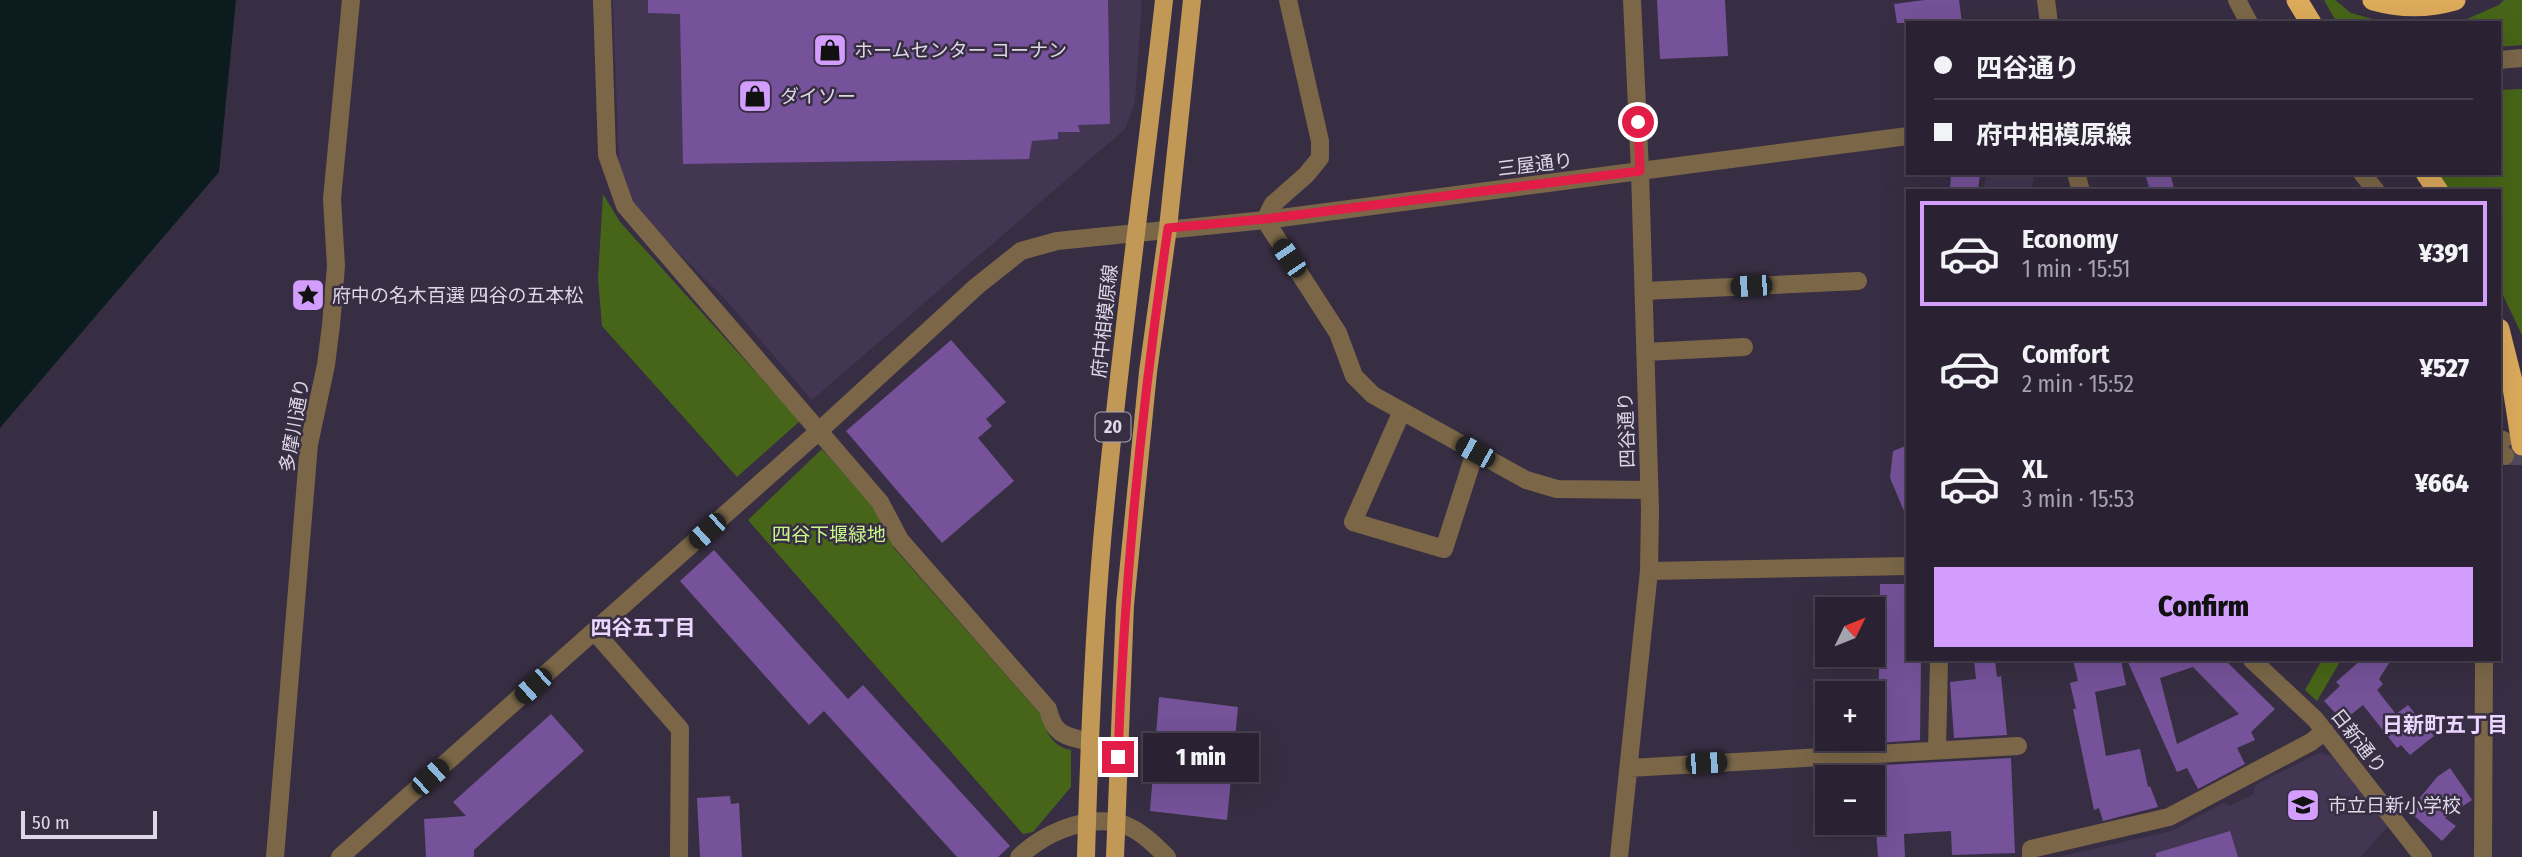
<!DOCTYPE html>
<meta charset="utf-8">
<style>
:root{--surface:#2a2232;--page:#362f3e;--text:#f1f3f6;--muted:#a5a4ac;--line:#463f4d;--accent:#d29dfd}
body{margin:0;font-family:"Fira Sans Condensed","Noto Sans JP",sans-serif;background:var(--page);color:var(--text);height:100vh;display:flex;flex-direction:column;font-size:26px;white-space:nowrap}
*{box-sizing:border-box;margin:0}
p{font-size:23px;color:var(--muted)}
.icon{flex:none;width:38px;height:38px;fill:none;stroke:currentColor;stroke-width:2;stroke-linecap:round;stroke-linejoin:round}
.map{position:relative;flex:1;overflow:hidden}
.sheet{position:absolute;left:1906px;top:189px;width:595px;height:472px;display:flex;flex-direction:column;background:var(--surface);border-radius:0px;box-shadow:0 7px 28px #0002,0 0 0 2px var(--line)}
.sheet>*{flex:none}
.top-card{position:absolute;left:1906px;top:21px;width:595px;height:154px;border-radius:0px;box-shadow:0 7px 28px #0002,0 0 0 2px var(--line);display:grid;align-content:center;height:154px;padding:0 28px;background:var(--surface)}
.needle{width:46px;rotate:47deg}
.buttons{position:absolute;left:1815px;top:597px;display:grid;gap:14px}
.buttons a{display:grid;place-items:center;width:70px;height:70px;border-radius:0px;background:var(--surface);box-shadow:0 7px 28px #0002,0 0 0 2px var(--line);font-size:35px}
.scale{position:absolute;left:21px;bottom:18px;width:136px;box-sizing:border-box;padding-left:7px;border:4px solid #ded8e6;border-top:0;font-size:19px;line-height:24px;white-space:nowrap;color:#ded8e6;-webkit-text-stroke:5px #382e43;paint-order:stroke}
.end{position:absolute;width:32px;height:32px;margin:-16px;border:9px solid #e11d48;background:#fff;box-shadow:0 0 0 4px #fff}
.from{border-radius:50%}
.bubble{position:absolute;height:49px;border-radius:0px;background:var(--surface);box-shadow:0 7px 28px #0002,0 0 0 2px var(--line);font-size:23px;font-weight:800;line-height:49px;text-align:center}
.car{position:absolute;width:21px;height:42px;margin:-21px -10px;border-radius:9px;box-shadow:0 0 5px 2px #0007;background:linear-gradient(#222 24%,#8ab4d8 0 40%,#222 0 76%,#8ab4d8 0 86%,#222 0)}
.top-card b{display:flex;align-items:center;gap:24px;height:66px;font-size:26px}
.top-card b+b{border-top:2px solid var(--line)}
.top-card i{width:18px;height:18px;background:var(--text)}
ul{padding:12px 0 0;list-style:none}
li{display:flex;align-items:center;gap:21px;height:105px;margin:0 14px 10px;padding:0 14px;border:4px solid transparent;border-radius:0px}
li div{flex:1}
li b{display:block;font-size:26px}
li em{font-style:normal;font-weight:800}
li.selected{border-color:var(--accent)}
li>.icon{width:63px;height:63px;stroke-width:1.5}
.cta{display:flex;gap:14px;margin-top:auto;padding:14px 28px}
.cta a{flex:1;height:80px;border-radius:0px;background:var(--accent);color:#111;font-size:28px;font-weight:800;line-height:80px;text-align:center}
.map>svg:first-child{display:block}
.built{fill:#433652}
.green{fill:#476518}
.water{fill:#0b1b1e}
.building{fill:#755299;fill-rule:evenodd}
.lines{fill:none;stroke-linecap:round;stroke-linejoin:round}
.minor-tunnel{stroke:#51485b;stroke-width:18;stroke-dasharray:18 9;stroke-linecap:butt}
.minor{stroke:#7b6748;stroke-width:18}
.major{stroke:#c19856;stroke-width:18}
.highway{stroke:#ddab5b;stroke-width:21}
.route{stroke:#e11d48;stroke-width:9}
.labels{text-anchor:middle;stroke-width:5;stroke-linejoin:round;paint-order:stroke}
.shield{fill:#382e43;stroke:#aca5b5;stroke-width:2}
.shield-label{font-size:18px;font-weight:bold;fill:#ded8e6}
.poi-label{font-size:19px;fill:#ded8e6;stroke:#382e43;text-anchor:start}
.street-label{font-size:19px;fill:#ded8e6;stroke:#382e43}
.park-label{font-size:19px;fill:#c8f78b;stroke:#382e43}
.neighbourhood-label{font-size:21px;font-weight:bold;fill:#ebd6ff;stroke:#382e43}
</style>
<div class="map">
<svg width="2522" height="857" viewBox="0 0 2522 857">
<rect width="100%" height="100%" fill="#382e43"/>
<path class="built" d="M613 0H1142L1135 102 1125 129 812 400 725 299 635 209 619 162Z
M1987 173H2036L2030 191H1983Z
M2319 753 2333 756 2389 825 2361 857H2057L2172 831 2223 803 2230 806 2254 794 2255 785Z"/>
<path class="green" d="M2324 0H2335L2351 13 2387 23H2337Z
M2504 0H2522V45L2499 47V23H2448L2460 22 2499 5Z
M2522 89V335L2499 287V191H2449L2439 173H2499V90Z
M603 194 620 222 800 421 737 477 602 326 598 278Z
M822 449 875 509 894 548 1041 715C1046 731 1052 747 1071 750V787L1033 832 1023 834 748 520Z
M2322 660H2341L2317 701 2305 690Z"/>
<path class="water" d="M0 0H236L219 172 0 428Z"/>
<path class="building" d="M648 0H1108L1110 124 1078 125 1080 132H1058V139L1032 141 1029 159 683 164 680 14 648 13Z
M1657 0H1725L1728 56 1660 59Z
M1925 0H1959L1962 23H1897L1894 4Z
M1951 173H1980L1978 191H1950Z
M2145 173H2170L2174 188 2165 191H2150Z
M951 340 1006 402 986 419 992 426 978 438 1014 481 942 543 846 431Z
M1908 445V518H1907L1890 478 1893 451Z
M714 550 848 699 863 685 1010 846 998 857H957L824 711 809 725 680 581Z
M1880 584H1908V660H1921L1920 740 1878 743Z
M1974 660H1995L1997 677 2001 676 2007 735 1954 738 1950 682 1976 679Z
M2073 660H2121L2126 685 2095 692 2106 756 2140 749 2148 787 2150 786 2158 807 2103 821 2099 808 2094 810 2073 709H2076L2070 683 2078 681Z
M2127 660H2225L2275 709 2251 732 2255 740 2237 748 2245 764 2198 789 2187 768 2177 772ZM2193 667 2239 714 2177 744 2160 678Z
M2361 660H2391L2379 679 2383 684 2377 690 2396 714 2408 705 2434 736 2410 755 2401 745 2397 748 2363 705 2343 721 2324 701 2340 686 2336 682Z
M1159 697 1238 707 1227 820 1150 811Z
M551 714 584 751 474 850V857H426L424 819 466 816 453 802Z
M2011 758 2015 853 1952 855 1951 831 1904 834 1905 857H1878L1872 777H1847V767Z
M2450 768 2472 800 2445 818 2456 826 2442 841 2409 811 2437 777Z
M730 796 731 804 739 803 742 857H700L697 798Z
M2230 831 2238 857H2156V853Z"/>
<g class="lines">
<path class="minor-tunnel" d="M2505 456H2522"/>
<path class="minor" d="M602 0 607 155 625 206 880 502 900 540 1048 709C1054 736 1066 736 1090 742
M1288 0 1320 141V158L1306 175 1273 204 1265 220 1338 333 1354 376 1373 395 1526 480 1557 489 1649 490
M2046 0 2049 23
M2237 0 2249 23
M2499 60 2522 58
M2076 173 2081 191
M2362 173 2376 191
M1644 291 1858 281
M1645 352 1744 347
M1402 411 1353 522 1444 549 1475 452
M2499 441 2503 440
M2499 454 2505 456
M1649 571 1908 566
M594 631 680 729 679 857
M2252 660 2315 719 2423 857
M1937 750 1939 660
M1629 768 2018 746
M275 857 309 444 326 365 331 325 336 266 332 199 351 0
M340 857 819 431 977 286 1021 251 1057 241 1265 220 1908 136
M1019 857C1043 834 1079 818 1113 822 1134 824 1153 843 1167 857
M1619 857 1649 571 1650 510 1640 171 1632 0
M2031 857V849L2169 817 2311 742 2325 731
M2483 857 2484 660"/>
<path class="major" d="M1086 857C1089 751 1093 646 1102 541 1118 360 1144 180 1164 0
M1115 857 1125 605 1148 372 1168 228 1192 0"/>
<path class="highway" d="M2297 0 2311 23
M2373 0C2401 8 2427 8 2455 0
M2426 173 2438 191
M2499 329 2512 381 2522 445"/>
</g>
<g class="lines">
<path class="route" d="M1118 757C1124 579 1142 403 1168 228L1265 219 1640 171 1638 122"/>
</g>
<defs>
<g id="shop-square" transform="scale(1.75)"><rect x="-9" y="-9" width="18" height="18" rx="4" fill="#d29dfd" stroke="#382e43"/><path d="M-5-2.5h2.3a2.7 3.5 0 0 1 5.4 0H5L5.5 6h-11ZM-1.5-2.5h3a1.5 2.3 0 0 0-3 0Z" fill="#111"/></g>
<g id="sight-square" transform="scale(1.75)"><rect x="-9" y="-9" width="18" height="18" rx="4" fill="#d29dfd" stroke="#382e43"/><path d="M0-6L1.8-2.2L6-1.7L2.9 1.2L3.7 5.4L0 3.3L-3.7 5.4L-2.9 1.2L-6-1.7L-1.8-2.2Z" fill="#111"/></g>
<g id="school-square" transform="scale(1.75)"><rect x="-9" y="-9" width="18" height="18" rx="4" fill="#d29dfd" stroke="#382e43"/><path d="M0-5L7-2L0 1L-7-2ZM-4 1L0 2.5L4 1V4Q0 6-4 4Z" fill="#111"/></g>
</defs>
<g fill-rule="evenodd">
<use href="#shop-square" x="830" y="50"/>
<use href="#shop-square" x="755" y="96"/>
<use href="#sight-square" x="308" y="295"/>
<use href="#school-square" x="2303" y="805"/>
</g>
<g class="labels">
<rect class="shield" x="1095.5" y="412.5" width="35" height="29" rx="5"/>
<g class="shield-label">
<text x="1113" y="433">20</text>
</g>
<g class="poi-label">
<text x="854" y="57">ホームセンター コーナン</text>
<text x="780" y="103">ダイソー</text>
<text x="332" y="302">府中の名木百選 四谷の五本松</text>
<text x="2328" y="812">市立日新小学校</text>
</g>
<g class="street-label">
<text transform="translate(1535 164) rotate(-7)" y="7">三屋通り</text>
<text transform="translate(1104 321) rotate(-84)" y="7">府中相模原線</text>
<text transform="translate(294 425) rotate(-80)" y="7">多摩川通り</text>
<text transform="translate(1626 430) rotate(-92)" y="7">四谷通り</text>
<text transform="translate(2359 741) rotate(52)" y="7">日新通り</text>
</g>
<g class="park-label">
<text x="829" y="541">四谷下堰緑地</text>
</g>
<g class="neighbourhood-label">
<text x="643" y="635">四谷五丁目</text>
<text x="2445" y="732">日新町五丁目</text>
</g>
</g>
</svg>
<div class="buttons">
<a><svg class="needle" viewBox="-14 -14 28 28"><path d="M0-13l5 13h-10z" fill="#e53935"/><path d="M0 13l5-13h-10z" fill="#a5a4ac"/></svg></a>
<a>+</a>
<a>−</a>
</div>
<div class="scale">50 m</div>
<i class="end from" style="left:1638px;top:122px"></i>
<i class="end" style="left:1118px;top:757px"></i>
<div class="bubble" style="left:1143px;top:733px;width:116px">1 min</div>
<i class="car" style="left:1289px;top:258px;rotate:326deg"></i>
<i class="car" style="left:1751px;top:286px;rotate:267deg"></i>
<i class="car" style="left:1475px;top:452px;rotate:299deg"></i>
<i class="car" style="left:707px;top:531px;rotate:228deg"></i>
<i class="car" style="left:533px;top:686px;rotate:228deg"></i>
<i class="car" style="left:1706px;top:763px;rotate:87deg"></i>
<i class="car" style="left:430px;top:777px;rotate:48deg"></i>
<div class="top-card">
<b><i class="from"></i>四谷通り</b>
<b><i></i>府中相模原線</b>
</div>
<section class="sheet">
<ul>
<li class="selected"><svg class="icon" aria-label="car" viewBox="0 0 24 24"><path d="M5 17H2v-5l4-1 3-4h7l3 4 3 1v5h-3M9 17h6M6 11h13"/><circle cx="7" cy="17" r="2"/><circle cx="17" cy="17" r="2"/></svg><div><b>Economy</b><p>1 min · 15:51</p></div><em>¥391</em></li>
<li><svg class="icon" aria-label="car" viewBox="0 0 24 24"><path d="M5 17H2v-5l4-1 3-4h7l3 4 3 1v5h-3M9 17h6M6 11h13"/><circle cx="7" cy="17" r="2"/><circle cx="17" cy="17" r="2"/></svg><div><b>Comfort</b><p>2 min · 15:52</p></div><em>¥527</em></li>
<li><svg class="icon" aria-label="car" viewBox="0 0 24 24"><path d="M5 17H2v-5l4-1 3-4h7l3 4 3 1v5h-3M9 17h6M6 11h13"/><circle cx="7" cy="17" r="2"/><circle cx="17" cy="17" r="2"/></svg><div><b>XL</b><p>3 min · 15:53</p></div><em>¥664</em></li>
</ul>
<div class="cta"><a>Confirm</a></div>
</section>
</div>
